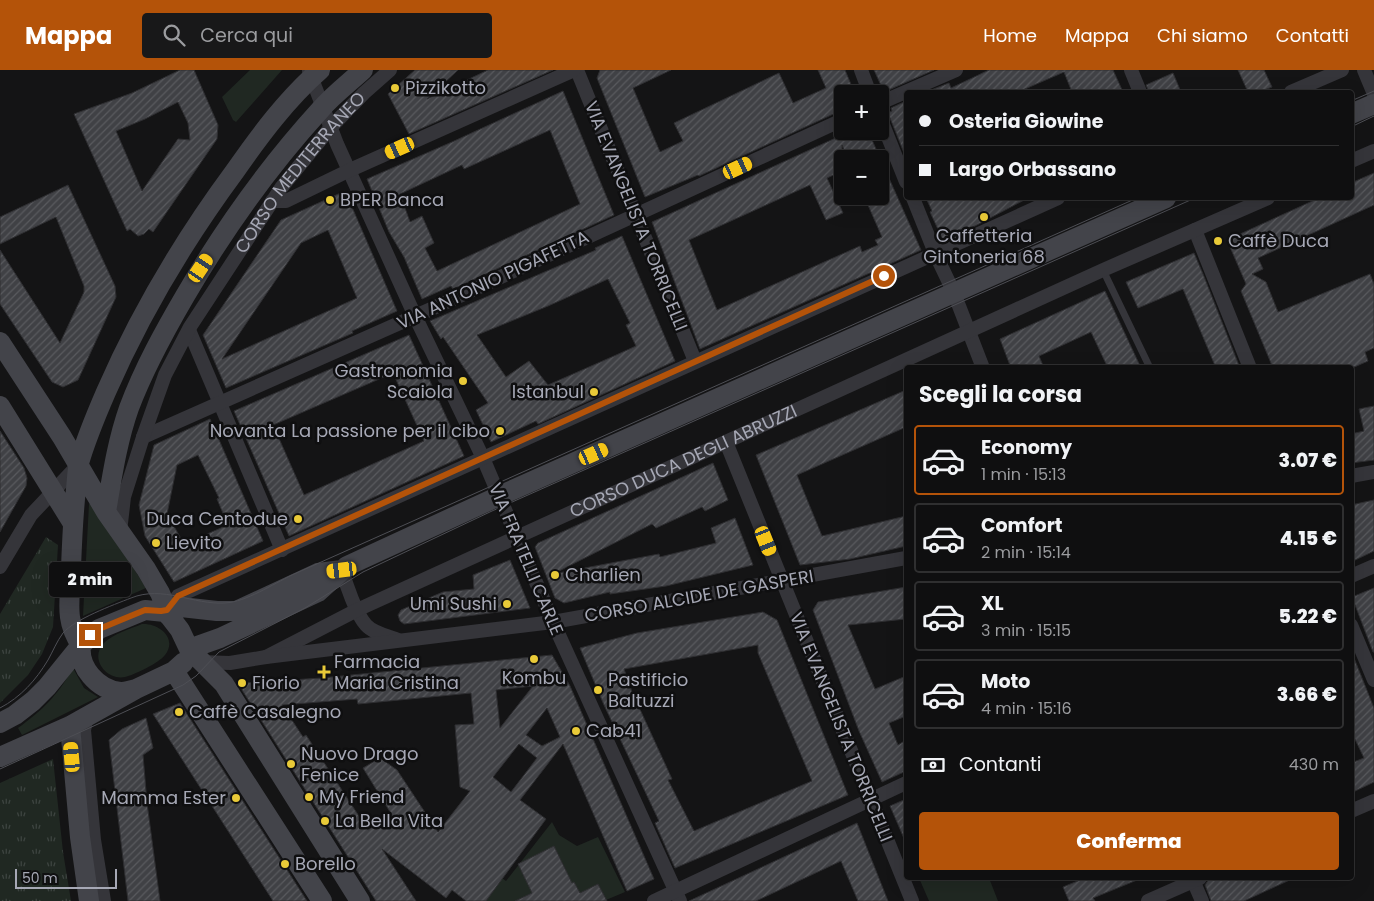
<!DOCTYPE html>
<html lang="it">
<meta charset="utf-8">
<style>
:root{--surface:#0f0f10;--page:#181819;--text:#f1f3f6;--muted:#9b9c9f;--line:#2f2f30;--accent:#b45309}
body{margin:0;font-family:Poppins,sans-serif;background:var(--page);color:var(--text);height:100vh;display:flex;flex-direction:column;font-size:19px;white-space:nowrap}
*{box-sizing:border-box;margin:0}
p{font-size:16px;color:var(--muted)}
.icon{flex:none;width:28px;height:28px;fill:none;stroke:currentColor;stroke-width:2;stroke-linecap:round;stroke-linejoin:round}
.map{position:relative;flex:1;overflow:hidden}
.sheet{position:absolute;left:904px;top:295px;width:450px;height:515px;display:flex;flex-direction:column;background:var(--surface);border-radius:5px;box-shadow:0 5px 20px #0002,0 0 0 1px var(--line)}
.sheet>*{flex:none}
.banner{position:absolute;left:904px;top:20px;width:450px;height:110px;border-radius:5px;box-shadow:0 5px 20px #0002,0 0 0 1px var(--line);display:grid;align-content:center;height:110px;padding:0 15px;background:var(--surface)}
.fabs{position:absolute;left:834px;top:15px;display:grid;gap:10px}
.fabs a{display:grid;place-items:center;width:55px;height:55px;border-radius:5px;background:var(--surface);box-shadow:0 5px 20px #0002,0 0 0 1px var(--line);font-size:25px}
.scale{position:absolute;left:15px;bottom:12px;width:102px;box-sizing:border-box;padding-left:5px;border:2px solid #a6a8b5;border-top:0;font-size:14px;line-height:18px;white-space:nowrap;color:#a6a8b5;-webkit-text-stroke:4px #0f0f10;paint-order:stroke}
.end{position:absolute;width:22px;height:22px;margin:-11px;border:6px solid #b45309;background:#fff;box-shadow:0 0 0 2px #fff}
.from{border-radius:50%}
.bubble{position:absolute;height:35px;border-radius:5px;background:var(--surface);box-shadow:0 5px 20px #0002,0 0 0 1px var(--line);font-size:16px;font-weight:800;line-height:35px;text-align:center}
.car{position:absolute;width:15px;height:30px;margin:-15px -8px;border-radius:6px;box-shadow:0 0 4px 1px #0007;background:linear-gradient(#f5c518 24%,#345 0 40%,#f5c518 0 76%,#345 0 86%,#f5c518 0)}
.banner b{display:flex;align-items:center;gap:18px;height:48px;font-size:19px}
.banner b+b{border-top:1px solid var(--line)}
.banner i{width:12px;height:12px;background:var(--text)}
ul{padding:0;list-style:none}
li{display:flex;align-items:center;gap:15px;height:70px;margin:0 10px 8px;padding:0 5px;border:2px solid var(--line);border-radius:5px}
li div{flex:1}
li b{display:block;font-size:19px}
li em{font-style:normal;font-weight:800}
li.selected{border-color:var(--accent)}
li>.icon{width:45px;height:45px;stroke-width:1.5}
h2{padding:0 15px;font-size:22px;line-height:60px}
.pay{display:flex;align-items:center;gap:12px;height:55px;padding:0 15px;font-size:19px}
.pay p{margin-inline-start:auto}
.primary-button{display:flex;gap:10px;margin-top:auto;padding:10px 15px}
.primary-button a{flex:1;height:58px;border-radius:5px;background:var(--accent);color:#fff;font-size:20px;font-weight:800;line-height:58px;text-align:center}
header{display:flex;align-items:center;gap:30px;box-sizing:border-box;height:70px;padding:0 25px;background:var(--accent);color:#fff}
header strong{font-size:24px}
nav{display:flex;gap:28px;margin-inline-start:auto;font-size:18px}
.search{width:350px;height:45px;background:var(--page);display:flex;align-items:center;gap:12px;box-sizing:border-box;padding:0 18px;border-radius:5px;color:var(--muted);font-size:19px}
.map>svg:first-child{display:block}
.green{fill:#202822}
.park{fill:url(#park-tufts)}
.building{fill:url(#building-hatch);stroke:#2e2e31;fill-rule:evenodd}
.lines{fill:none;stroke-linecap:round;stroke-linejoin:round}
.lane{stroke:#35353a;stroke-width:7}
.street{stroke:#35353a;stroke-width:14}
.secondary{stroke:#43444a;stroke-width:20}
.tram{stroke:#4e4f55;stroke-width:1}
.route{stroke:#b45309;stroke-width:6}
.poi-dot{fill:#e9ca38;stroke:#0f0f10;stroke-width:2}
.labels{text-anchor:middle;stroke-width:5;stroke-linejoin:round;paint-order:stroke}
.poi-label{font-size:18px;fill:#a6a8b5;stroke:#0f0f10;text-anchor:start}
.street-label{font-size:18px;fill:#a6a8b5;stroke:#0f0f10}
</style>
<header>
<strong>Mappa</strong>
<div class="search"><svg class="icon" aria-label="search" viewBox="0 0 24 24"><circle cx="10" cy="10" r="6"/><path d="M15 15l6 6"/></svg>Cerca qui</div>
<nav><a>Home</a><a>Mappa</a><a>Chi siamo</a><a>Contatti</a></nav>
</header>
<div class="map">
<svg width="1374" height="831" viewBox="0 0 1374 831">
<defs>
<pattern id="park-tufts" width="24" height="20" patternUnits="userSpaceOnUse" patternTransform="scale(1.25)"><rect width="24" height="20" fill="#202822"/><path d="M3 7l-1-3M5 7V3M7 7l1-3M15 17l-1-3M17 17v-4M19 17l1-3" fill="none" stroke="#3d4440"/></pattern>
<pattern id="building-hatch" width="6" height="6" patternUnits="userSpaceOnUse" patternTransform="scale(1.25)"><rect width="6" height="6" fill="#404145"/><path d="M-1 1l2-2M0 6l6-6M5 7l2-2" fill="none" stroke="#595a5e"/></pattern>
</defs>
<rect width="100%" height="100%" fill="#141415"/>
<path class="green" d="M250 0H282L236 52 233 50 222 27Z
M93 433 146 518 83 546 89 434Z
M142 554C159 553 178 568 165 585 159 593 134 605 125 607 106 611 89 588 104 573 113 564 130 559 142 554Z
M73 598 84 618 98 627 22 665 18 658C43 640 58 625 73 598Z
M552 752 559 765 577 776 598 767 625 822 606 830 598 814 580 823 558 821 553 807 566 800 554 776 529 831H486L502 808 506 811Z
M919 808H989L998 831H929Z"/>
<path class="park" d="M46 467 58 475 53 557 42 584 28 605 0 633V544Z
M53 689 63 782 71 831H0V713Z"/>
<path class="building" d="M180 0H194L218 55 217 69 153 162 149 159 144 164 138 166 130 159 127 161 74 44 132 23ZM178 32 188 53 190 70 178 69 142 121 116 61 145 49Z
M415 0H458L427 29 488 0H553L409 64 388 24Z
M600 0H671L633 18 660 82 683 71 674 53 779 3 793 33 826 18 818 0H845L855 24H842V40L699 106 698 105 645 127 597 8Z
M874 0H934L884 22Z
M989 0H1113L1123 22H1072L1064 2 1018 22H926L949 13 951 18Z
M1238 0H1264L1272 17 1259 22H1248Z
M1173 3 1181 22H1149L1146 15Z
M563 21 614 145 453 219 451 216 422 229 404 187 389 162 367 109 452 72ZM550 60 580 134 437 201 425 178 434 173 422 146 410 152 400 124 462 95 464 99Z
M906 31V88L888 43 892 41 891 38Z
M851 61H868L921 180 700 279 652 152ZM842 75 848 89H880V126H864L882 167 875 170 878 175 862 182 860 176 717 240 689 170 810 115 826 150 843 143 827 108 842 101Z
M1374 103V135L1258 188 1263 199 1252 204 1266 212 1278 242 1370 204 1374 214V278L1365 282 1368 291 1352 298H1273L1241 221 1246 214 1227 170 1319 128H1351V113Z
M68 115 115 216 116 227 78 310 63 317 52 312 0 234V180L60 273 84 222V216L56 147 0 174V147Z
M345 121 397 241 352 261 353 263 226 318 203 265 281 150ZM328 160 357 228 222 289 301 173Z
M926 128H1028L971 158 943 170 930 142 932 141Z
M622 166 675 291 538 354 536 351 491 372 476 340 488 333 443 267 441 269 430 251 596 180 595 178ZM608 209 630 253 626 255 636 276 614 286 548 315 529 291 506 307 477 265 548 236Z
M1194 183 1203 204 1240 298H1216L1183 219 1138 238 1126 212Z
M1105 221 1141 298H1108L1091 262 1039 286 1044 298H1011L1000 269Z
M409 265 464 386 289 466 234 341ZM393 303 424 371 304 425 273 355Z
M906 320V357L797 405 822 466 906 446V476L850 489 800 495 756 385Z
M1374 336V390L1351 393V364L1364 361 1359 339Z
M210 349 263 471 174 512 145 466 139 435 154 375ZM198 385 219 428 217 429 228 455 184 474 167 444 177 395Z
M0 361 24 398 27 408 26 416 0 462Z
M713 393 728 430 705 441 702 437 656 458 652 454 553 504 659 484 660 487 716 473 711 458 735 448 753 495 666 516 610 524V522L564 533 555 528 535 477 538 473Z
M1374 430V481L1351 492V435Z
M510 490 530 538 404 554 400 551 398 545 401 540 443 522 474 519 473 505Z
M906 517V549L848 555 875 619 906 606V646L889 653 898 675 906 670V701L882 712 859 661 813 540 818 532Z
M1374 518V582H1373L1352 527Z
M763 542 777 550 848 725 675 798 655 753 659 751 604 635 580 578 637 563ZM758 575V583L812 711 694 761 668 710 672 709 632 622 624 599Z
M1352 583 1374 638V712L1351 723V693L1364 688 1351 661Z
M552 585 570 616 654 809 627 821 563 674 520 730 546 749 486 831H466L452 820 446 828 382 779 416 831H376L242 620 244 613 322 608ZM533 616 500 658 496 620ZM471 623 474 654 455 655 460 717 470 721 438 762 397 700 380 688 363 698 392 745 368 760 306 665 303 667 282 635 357 629 358 634ZM547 638 560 667 542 676 526 665ZM519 674 537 688 511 722 493 707Z
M180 633 307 831H273L153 644Z
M146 648 153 678 143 685 147 733 160 831H128L109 670 122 659Z
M906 729V773L890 736Z
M857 753 888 831H858L841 791 756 831H689Z
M554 776 572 813 574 812 580 823 598 814 607 831H515L532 823 518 794Z
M1085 808H1142L1093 828 1095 831H1069L1063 817Z
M1213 808H1294L1244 831H1211L1205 815 1209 809Z"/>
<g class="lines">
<path class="lane" d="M1103 200 1150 298"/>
<g class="street">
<path d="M577 0 695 291"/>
<path d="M861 0 870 24"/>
<path d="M1131 0 1140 22"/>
<path d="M1364 0 1374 24"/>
<path d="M309 1 337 74 415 246 483 388 553 552 680 831"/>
<path d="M1291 22 1342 0"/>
<path d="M880 33 956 0"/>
<path d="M880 47 906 112"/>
<path d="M1351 91 1374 81"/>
<path d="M913 128 935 183 954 223 983 298"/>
<path d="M272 131H286L350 100 574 0"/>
<path d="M1195 160 1250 298"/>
<path d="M189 260 282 480"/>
<path d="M143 367 429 240 842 50"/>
<path d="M726 372 912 831"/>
<path d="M1351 406 1374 402"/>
<path id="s1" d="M120 462 124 427 143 367 165 305 190 257 281 118 331 57 364 23 390 0"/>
<path d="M0 497 31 445 79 394"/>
<path d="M342 500C346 514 356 544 366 555 373 563 388 566 398 570"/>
<path d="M1351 506 1374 496"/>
<path d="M167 540 178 526 1058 128"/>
<path d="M1351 555 1374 610"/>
<path id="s2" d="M266 587 357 540 1103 200 1268 128"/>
<path d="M200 592 230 593 266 587 553 552 906 488"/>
<path d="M87 647 84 660 94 770 104 831"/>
<path d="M1351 741 1374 731"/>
<path d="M1192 808 1202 831"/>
<path d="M654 831 906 713"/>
<path d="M1148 831 1200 808"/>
</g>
<path class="secondary" d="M1351 44 1374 34
M0 272 62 367 106 442 146 499 160 523 170 547
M0 336 72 452
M106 442C112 407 117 372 129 338 144 298 164 262 185 226 224 159 269 96 321 39 333 25 349 13 363 0
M161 541 181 537 217 541H236L318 503 342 500
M81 575C63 548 71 528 71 498 72 471 73 446 76 419 77 411 77 401 79 393 86 369 96 345 106 322 140 244 184 170 235 101 260 65 287 29 320 0
M81 575C78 597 97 619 120 622 125 622 131 620 136 619
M189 579 220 568 318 522 347 496 499 426 1166 128
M174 601 322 831
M0 653 15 645 33 631 47 617 81 575 99 559 145 540 165 542 170 547 180 560 189 579 224 614 360 831
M70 656 80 767 89 831
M0 687 70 656 136 619 174 601 184 592"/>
<path class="tram" d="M1351 31 1374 21
M1351 57 1374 46
M0 638C21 627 36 610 48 590 53 581 57 571 63 563 75 549 113 535 131 528 163 515 193 535 225 533 246 532 273 514 292 505L1137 128
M0 699 183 615 196 606 219 582 305 538 363 502 492 441 1195 128"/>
</g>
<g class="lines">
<path class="route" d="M90 565 99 559 145 540 161 541 167 540 178 526 884 206"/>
</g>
<g class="poi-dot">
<circle cx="395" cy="18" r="5"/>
<circle cx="330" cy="130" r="5"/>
<circle cx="984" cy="147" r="5"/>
<circle cx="1218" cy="171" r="5"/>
<circle cx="463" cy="311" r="5"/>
<circle cx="594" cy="322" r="5"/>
<circle cx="500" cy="361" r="5"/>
<circle cx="298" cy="449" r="5"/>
<circle cx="156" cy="473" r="5"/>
<circle cx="555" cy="505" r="5"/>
<circle cx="507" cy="534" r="5"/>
<circle cx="534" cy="589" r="5"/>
<path d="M321.5 594.5h5v5h5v5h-5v5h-5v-5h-5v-5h5z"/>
<circle cx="242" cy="613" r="5"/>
<circle cx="598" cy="620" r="5"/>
<circle cx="179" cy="642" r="5"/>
<circle cx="576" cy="661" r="5"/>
<circle cx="291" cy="694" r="5"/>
<circle cx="309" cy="727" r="5"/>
<circle cx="236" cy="728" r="5"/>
<circle cx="325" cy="751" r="5"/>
<circle cx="285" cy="794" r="5"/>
</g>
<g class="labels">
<g class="poi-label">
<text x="405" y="24">Pizzikotto</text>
<text x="340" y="136">BPER Banca</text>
<text x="984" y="172" text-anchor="middle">Caffetteria<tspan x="984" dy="21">Gintoneria 68</tspan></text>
<text x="1228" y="177">Caffè Duca</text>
<text x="453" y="307" text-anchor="end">Gastronomia<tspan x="453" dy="21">Scaiola</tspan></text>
<text x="584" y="328" text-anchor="end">Istanbul</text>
<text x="490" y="367" text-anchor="end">Novanta La passione per il cibo</text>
<text x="288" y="455" text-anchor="end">Duca Centodue</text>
<text x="166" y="479">Lievito</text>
<text x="565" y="511">Charlien</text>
<text x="497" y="540" text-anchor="end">Umi Sushi</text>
<text x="334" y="598">Farmacia<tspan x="334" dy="21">Maria Cristina</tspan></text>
<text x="534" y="614" text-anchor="middle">Kombu</text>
<text x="608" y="616">Pastificio<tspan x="608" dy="21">Baltuzzi</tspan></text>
<text x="252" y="619">Fiorio</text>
<text x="189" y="648">Caffè Casalegno</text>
<text x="586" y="667">Cab41</text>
<text x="301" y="690">Nuovo Drago<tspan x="301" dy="21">Fenice</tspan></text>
<text x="319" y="733">My Friend</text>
<text x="226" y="734" text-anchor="end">Mamma Ester</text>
<text x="335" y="757">La Bella Vita</text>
<text x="295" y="800">Borello</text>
</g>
<g class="street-label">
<text dy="6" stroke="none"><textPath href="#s1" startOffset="408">CORSO MEDITERRANEO</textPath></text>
<text transform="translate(636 146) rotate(68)" y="6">VIA EVANGELISTA TORRICELLI</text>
<text transform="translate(493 210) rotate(-25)" y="6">VIA ANTONIO PIGAFETTA</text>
<text dy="6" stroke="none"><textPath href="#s2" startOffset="461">CORSO DUCA DEGLI ABRUZZI</textPath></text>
<text transform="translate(526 489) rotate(67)" y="6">VIA FRATELLI CARLE</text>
<text transform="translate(699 526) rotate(-10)" y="6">CORSO ALCIDE DE GASPERI</text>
<text transform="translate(841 657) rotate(68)" y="6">VIA EVANGELISTA TORRICELLI</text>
</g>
</g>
</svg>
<div class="fabs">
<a>+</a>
<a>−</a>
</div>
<div class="scale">50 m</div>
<i class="end from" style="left:884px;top:206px"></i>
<i class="end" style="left:90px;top:565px"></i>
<div class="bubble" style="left:49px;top:492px;width:82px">2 min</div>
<i class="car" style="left:400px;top:78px;rotate:246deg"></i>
<i class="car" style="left:738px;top:98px;rotate:65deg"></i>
<i class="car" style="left:201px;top:198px;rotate:34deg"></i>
<i class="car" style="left:594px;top:384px;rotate:66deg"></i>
<i class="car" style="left:766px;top:471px;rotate:158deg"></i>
<i class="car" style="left:342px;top:500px;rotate:263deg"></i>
<i class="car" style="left:72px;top:687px;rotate:355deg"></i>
<div class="banner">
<b><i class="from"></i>Osteria Giowine</b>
<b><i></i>Largo Orbassano</b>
</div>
<section class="sheet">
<h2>Scegli la corsa</h2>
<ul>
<li class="selected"><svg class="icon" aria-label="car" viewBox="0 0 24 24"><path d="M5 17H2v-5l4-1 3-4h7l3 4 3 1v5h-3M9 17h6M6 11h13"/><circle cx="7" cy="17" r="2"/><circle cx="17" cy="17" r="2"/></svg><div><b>Economy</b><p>1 min · 15:13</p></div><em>3.07 €</em></li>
<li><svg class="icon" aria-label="car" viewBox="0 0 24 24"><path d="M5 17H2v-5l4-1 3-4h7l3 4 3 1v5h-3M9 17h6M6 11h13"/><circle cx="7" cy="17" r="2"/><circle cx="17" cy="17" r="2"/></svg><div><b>Comfort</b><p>2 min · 15:14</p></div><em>4.15 €</em></li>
<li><svg class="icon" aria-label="car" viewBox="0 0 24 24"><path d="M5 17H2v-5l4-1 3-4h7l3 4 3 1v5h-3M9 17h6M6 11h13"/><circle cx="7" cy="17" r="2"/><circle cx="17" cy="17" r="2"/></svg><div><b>XL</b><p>3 min · 15:15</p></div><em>5.22 €</em></li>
<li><svg class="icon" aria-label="car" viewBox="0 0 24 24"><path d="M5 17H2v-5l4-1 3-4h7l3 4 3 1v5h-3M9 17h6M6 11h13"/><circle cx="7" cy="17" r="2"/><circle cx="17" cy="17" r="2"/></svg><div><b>Moto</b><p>4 min · 15:16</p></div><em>3.66 €</em></li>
</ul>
<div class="pay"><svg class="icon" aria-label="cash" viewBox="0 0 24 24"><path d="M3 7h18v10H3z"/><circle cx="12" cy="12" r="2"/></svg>Contanti<p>430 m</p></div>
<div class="primary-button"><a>Conferma</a></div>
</section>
</div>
